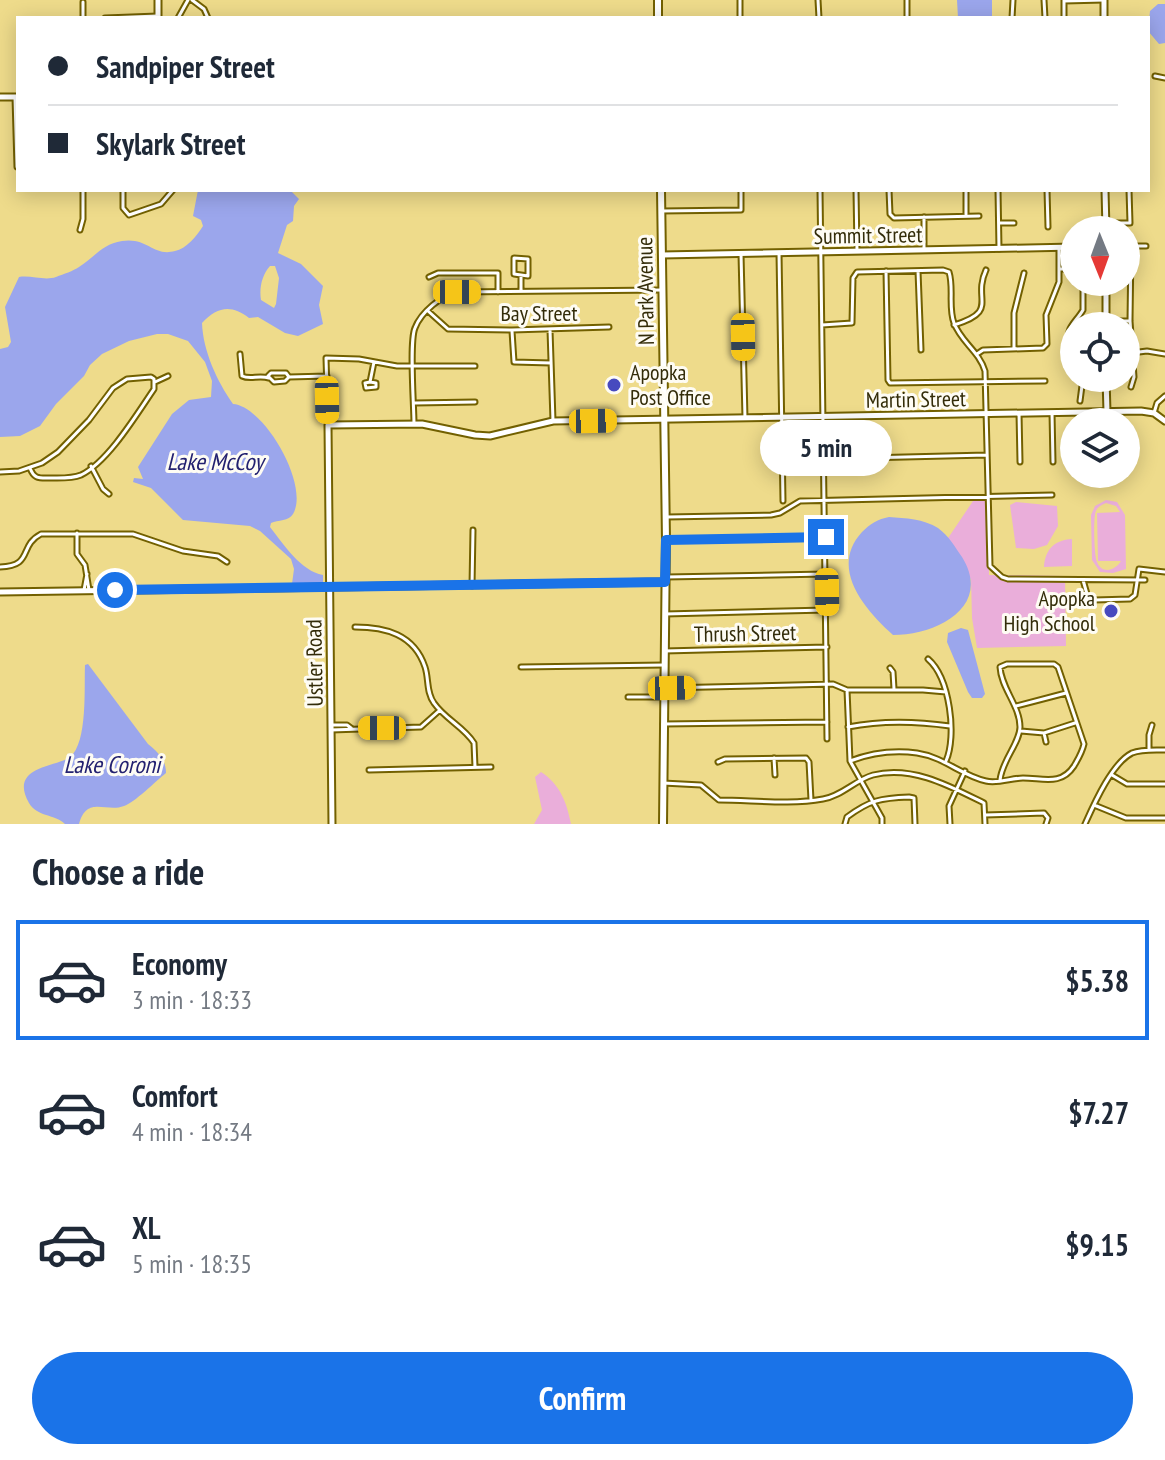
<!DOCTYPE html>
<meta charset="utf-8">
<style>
:root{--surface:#fff;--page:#f6f6f7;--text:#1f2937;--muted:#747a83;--line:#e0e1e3;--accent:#1a73e8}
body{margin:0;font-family:"PT Sans Narrow",sans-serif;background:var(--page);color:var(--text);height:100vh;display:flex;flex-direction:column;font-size:30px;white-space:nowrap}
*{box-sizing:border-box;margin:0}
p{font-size:26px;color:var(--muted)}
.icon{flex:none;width:44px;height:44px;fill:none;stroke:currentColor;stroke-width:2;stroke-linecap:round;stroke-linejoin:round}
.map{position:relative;height:824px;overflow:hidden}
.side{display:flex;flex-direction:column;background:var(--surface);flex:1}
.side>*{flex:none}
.top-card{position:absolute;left:16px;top:16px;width:1134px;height:176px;border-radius:0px;box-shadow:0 4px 20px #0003;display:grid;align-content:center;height:176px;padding:0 32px;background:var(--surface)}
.needle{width:52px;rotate:179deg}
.buttons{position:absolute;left:1060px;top:216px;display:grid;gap:16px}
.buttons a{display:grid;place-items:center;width:80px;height:80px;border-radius:50%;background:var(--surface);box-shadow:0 4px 20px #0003;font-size:40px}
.end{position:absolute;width:36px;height:36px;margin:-18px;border:10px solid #1a73e8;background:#fff;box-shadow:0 0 0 4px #fff}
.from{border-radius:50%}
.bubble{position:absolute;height:56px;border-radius:28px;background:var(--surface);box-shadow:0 4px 20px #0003;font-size:26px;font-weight:600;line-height:56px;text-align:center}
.car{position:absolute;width:24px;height:48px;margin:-24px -12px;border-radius:10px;box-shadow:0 0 6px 2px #0007;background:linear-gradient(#f5c518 24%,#345 0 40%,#f5c518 0 76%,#345 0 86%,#f5c518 0)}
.top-card b{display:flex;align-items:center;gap:28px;height:76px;font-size:30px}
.top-card b+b{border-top:2px solid var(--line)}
.top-card i{width:20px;height:20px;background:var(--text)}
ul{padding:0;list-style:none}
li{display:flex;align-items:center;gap:24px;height:120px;margin:0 16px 12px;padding:0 16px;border:4px solid transparent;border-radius:0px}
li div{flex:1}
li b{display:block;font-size:30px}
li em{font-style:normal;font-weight:600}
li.selected{border-color:var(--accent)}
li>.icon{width:72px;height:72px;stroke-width:1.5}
h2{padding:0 32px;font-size:36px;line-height:96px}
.action{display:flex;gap:16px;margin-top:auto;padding:16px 32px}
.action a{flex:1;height:92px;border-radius:48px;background:var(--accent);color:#fff;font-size:32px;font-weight:600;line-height:92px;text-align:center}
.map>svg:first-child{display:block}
.green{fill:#eaaeda;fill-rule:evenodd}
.water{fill:#9ba6ec;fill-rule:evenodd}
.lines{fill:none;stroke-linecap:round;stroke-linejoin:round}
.minor-casing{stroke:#726000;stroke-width:7}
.tertiary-casing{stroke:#726000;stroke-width:9}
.secondary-casing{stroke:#726000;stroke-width:10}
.minor{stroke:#fff;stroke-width:3}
.tertiary{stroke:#fff;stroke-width:5}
.secondary{stroke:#fff;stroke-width:6}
.route{stroke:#1a73e8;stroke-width:10}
.poi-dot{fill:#474abf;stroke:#fefcf4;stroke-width:3}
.labels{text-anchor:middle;stroke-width:6;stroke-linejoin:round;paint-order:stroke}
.street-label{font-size:22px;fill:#332c09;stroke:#fefcf4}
.poi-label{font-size:22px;fill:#332c09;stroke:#fefcf4;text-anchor:start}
.water-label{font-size:24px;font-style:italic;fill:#232170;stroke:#fefcf4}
</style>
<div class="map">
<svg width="1165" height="824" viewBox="0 0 1165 824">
<rect width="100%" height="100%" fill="#eedb8b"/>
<path class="green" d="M1106 500 1117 502 1125 515 1126 569 1113 573 1100 572 1092 560 1091 515 1095 506ZM1106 503 1116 506 1120 512 1097 513 1098 561H1121C1116 570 1102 575 1097 562 1094 556 1093 516 1096 511 1098 506 1102 505 1106 503Z
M973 501H988L989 575 1065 576 1066 646 977 648 972 618 971 579 938 553Z
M1016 502 1057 506 1058 526 1047 545 1034 549 1016 548 1010 505Z
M1072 539V566L1044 567C1045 550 1054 540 1072 539Z
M541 772C560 784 567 803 571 824H534L542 810 535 777Z"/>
<path class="water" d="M957 0H992V18H958Z
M1158 4H1165V43L1159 44 1148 31 1150 11Z
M198 190H290L299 199 294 206 293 221 287 225 278 253 301 264 323 286 319 305 323 324 298 336 285 333 258 317 249 318C231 304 217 307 202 323 203 351 217 381 233 404 264 406 310 485 293 514 289 521 278 520 271 523L270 527C284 545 301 571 323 575V584H292L294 569 291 559 260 531 250 526 183 520 151 488 133 482 134 478 143 479 138 467 172 414 189 400 211 397 212 381 205 362 188 341 168 334H157L129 341 102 354 90 365 84 376 56 404 40 426 20 436 0 437V349L8 347 11 342 5 307 19 277C31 275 45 281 56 277 64 274 73 271 79 267 95 257 102 244 122 241 148 237 153 257 175 251 186 249 197 236 203 226L201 220 193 216ZM270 266H275L279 278 276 304 274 308 261 300C259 288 262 275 270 266Z
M889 517C905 518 924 519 938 528 949 536 955 547 962 557 993 607 936 635 893 635 864 609 829 568 862 532 870 524 878 519 889 517Z
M961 628 968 630 985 694 982 698H972L968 692 947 642 948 633Z
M88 664 148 744C158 752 166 760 166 773 156 781 134 803 124 806 106 813 87 795 79 824H65C55 814 37 817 29 803 8 766 57 767 70 757 88 743 84 686 85 665Z"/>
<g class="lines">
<g class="minor-casing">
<path id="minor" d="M192 0 204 9 208 18
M740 0V18
M818 0 819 18
M907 0V18
M1044 0 1045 18
M1064 0V18
M1064 1 1104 0
M83 2V18
M105 18 158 16
M178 18 188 0
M1012 18 1013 0
M1155 76 1165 78
M15 97 17 167
M123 190V208L129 215 161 204 173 190
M820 190 827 739
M856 190 857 251
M889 190 890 214 894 218 979 216
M966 190V214
M998 190 999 249
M1047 190 1048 227
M661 211 741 210V190
M924 217V250
M999 223H1014
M1105 223H1130L1129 190
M80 230 83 219V190
M1126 246H1146
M1131 246 1130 321 1134 377 1131 387
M779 253 783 501
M741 254 745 418
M514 258 528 259V276L514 274Z
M1059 269H1074
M886 271 888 380 890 383 1045 381
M918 271 921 350
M429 277 438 273H498V292
M521 277V291
M428 311 448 329 512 330 609 327
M1106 321H1130
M822 325 852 323 853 278 857 272 943 270 949 272C954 288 948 307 954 323 961 342 979 351 985 371L990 566 1002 577 1008 579 1145 580
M954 325C1000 311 972 300 986 270
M550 330 553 421
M512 331 514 362 551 363
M1074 347C1061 330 1075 324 1083 310V282
M1014 349V313L1024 273
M1131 353 1147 351 1165 354
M240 354 242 376C250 380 258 375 269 378
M977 354 983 350 1043 348 1047 344 1046 315 1059 282V247
M289 377 286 373H271L268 376 274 382 285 381 289 377 327 376
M155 382 168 376
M370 382 376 383V387L366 388 365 383 370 382 374 362
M1080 401 1083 378
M415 403 475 402
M1019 413 1020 462
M1052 413 1053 462
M1154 413 1157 403 1165 396
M414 424C414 405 409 342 415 328 421 312 442 295 457 292L663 290
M328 425 326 358 359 359 397 366H475
M823 459 987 455
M91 466 103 489 109 494
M0 472 19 471 42 463 58 452 89 420 113 388 127 379 151 377 154 379V389C137 414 108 462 81 475 71 479 59 478 49 478 39 478 34 479 30 468
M667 517 771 515 780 513 800 501 1052 495
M77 533V554L85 565 89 590
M666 540 826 537
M0 567C34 566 18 546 41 534H133L183 551 218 556 227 562
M666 577 826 574
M1083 580 1087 594 1094 600 1130 599 1135 595 1139 569 1165 572
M472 586 473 530
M84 590 87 574
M665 614 827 610
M355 627C385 627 414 634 425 667 429 679 426 692 434 703 445 719 464 727 474 743L475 767
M664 651 827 647
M928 659C950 678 957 736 946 761
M521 667 664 665
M890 668 893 672 894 689
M664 688 833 684 847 690H923L946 692
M847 690 850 761 882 818V824
M628 697H664
M1016 706 1066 693
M663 724 827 722
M332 725H347L351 728
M848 727C883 720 915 721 950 726
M331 730 421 727 440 710
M1021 731 1044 733 1075 723
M1044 733 1046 742
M1149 750V735L1152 725
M774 758 775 775
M850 761C871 753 894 750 917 753 944 757 962 776 986 781 997 784 1012 778 1023 778 1043 778 1061 786 1074 766 1078 759 1082 753 1084 744L1058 667 1054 664H1007L1000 667C1001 688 1020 706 1020 727 1020 743 1002 760 1000 780
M718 762 725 759 806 758 809 762 811 800
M369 770 491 767
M1112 775 1127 784H1165
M663 783 701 785 719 800C752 800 790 805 823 799 842 796 855 780 873 775 912 765 950 786 984 803L985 824
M1094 805 1126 818H1165
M985 815 1044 813 1048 818 1046 824
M845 824 847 817C870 800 881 798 909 797L914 798 915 824
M950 824 949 806 965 771
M1085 824C1094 804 1112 763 1132 753 1142 749 1154 750 1165 750"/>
</g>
<g class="tertiary-casing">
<path id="tertiary" d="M158 0V18
M1104 0V18
M0 97H18
M1105 190 1106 230
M662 255 1074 247
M1106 282V326
M1106 378 1107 412
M0 592 665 582
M332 824 328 425 422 424 475 435 490 436 553 421 1141 411 1154 413 1165 421"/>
</g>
<g class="secondary-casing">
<path id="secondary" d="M658 0V18
M661 190 666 540 663 824"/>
</g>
<use href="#minor" class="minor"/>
<use href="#tertiary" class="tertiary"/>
<use href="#secondary" class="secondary"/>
</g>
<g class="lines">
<path class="route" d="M115 590 665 582 666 540 826 537"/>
</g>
<g class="poi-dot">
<circle cx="614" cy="385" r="8"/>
<circle cx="1111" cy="611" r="8"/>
</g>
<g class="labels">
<g class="street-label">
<text transform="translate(868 235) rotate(-1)" y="8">Summit Street</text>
<text transform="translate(645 291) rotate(-91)" y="8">N Park Avenue</text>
<text x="539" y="321">Bay Street</text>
<text transform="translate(916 399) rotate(-1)" y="8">Martin Street</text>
<text transform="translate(745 633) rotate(-1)" y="8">Thrush Street</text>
<text transform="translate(314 663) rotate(-91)" y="8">Ustler Road</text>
</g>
<g class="poi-label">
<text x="630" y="380">Apopka<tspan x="630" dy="25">Post Office</tspan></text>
<text x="1095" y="606" text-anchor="end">Apopka<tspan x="1095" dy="25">High School</tspan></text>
</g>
<g class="water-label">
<text x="215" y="470">Lake McCoy</text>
<text x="112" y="773">Lake Coroni</text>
</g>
</g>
</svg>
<div class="buttons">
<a><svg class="needle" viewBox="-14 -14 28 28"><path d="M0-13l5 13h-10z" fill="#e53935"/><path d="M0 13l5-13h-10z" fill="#747a83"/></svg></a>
<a><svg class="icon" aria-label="locate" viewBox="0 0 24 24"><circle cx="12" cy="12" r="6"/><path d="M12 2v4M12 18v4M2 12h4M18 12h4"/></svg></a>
<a><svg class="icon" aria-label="layers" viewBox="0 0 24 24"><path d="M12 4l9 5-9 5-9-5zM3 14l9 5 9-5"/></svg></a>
</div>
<i class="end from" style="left:115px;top:590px"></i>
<i class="end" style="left:826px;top:537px"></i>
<div class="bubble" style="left:760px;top:420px;width:132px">5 min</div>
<i class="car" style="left:457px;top:292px;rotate:90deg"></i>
<i class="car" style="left:743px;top:337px;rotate:179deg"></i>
<i class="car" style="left:327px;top:400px;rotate:179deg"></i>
<i class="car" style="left:593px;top:421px;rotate:89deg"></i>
<i class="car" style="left:827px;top:592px;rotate:179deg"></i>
<i class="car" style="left:672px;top:688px;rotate:89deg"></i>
<i class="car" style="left:382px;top:728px;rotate:270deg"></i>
<div class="top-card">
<b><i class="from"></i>Sandpiper Street</b>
<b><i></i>Skylark Street</b>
</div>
</div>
<section class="side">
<h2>Choose a ride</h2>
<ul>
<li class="selected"><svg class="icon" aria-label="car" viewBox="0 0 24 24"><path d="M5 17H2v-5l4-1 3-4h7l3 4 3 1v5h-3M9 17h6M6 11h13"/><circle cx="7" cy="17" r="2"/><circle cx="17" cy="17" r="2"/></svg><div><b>Economy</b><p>3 min · 18:33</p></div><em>$5.38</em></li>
<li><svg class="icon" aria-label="car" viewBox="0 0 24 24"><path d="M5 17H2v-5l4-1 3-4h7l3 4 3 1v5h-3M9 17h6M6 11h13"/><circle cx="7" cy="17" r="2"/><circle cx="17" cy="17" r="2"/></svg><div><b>Comfort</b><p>4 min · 18:34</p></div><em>$7.27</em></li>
<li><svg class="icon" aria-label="car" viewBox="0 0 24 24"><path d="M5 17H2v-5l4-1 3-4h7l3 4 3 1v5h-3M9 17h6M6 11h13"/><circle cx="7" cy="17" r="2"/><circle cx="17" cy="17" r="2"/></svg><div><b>XL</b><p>5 min · 18:35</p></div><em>$9.15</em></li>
</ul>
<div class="action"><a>Confirm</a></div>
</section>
